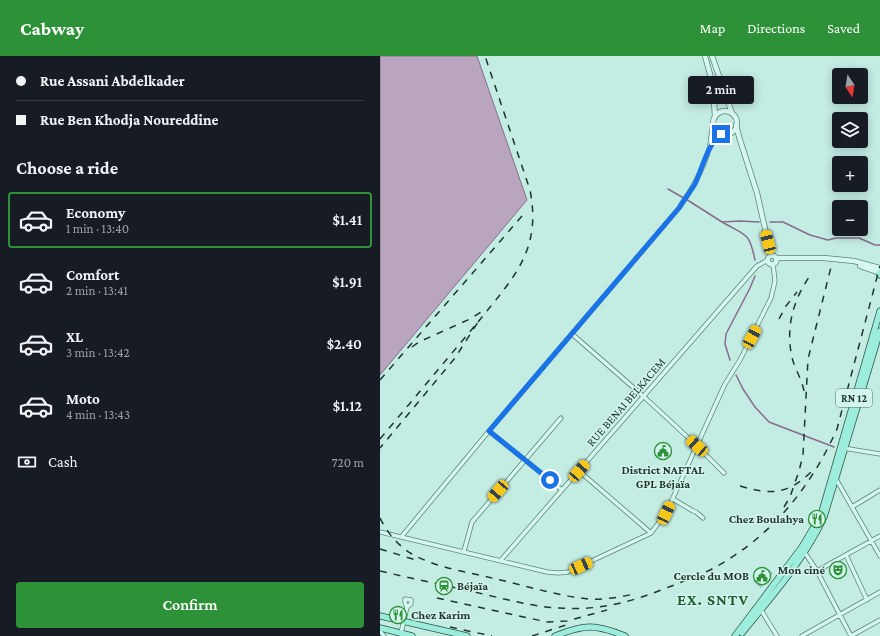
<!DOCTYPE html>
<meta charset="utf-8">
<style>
:root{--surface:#171b24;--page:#242831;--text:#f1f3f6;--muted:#9ea1a6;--line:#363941;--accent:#2d9137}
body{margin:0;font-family:"Crimson Pro",serif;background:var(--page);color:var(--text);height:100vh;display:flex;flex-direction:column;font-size:15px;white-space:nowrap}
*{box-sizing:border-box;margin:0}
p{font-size:13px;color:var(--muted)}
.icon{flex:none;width:22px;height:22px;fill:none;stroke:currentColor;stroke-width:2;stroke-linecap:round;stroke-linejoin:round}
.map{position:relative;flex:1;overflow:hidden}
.panel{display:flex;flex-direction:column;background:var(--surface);width:380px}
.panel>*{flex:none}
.top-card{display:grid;align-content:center;height:88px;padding:0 16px;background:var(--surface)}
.needle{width:26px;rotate:168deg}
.controls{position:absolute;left:452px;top:12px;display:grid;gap:8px}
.controls a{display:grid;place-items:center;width:36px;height:36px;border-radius:4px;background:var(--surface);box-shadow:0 2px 10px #0003;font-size:20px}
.end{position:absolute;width:18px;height:18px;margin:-9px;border:5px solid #1a73e8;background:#fff;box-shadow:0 0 0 2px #fff}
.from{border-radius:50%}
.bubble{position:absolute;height:28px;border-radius:4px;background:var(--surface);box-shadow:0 2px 10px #0003;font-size:13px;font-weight:600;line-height:28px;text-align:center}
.car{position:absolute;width:12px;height:24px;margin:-12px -6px;border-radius:5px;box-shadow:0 0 3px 1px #0007;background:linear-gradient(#f5c518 24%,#345 0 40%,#f5c518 0 76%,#345 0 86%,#f5c518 0)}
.top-card b{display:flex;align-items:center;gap:14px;height:38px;font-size:15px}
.top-card b+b{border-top:1px solid var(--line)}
.top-card i{width:10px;height:10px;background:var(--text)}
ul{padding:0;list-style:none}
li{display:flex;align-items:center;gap:12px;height:56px;margin:0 8px 6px;padding:0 8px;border:2px solid transparent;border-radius:4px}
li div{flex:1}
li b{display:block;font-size:15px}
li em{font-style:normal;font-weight:600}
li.current{border-color:var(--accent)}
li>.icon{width:36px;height:36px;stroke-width:1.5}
h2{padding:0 16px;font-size:18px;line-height:48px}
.pay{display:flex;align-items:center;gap:10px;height:44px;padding:0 16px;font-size:15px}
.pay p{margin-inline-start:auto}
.button{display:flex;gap:8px;margin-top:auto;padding:8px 16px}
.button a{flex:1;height:46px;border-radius:4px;background:var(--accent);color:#fff;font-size:16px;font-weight:600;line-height:46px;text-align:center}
header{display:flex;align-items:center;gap:24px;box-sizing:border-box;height:56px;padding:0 20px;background:var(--accent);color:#fff}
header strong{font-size:19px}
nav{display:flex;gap:22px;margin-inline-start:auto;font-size:14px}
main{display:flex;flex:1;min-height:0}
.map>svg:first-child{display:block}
.pitch{fill:#97bec9}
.water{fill:#baa5bf;stroke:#876c8c}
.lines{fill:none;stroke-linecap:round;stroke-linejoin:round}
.stream{stroke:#876c8c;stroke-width:1.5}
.minor-casing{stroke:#5b8575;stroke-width:5}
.tertiary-casing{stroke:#5b8575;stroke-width:6}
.primary-casing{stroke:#2f5343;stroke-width:7}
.minor{stroke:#d5f7f0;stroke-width:3.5}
.tertiary{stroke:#d5f7f0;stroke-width:4.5}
.primary{stroke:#9ceddc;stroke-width:5.5}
.rail{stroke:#1e352c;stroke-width:1.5;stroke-dasharray:7 7;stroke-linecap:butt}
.route{stroke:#1a73e8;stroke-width:5}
.labels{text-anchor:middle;stroke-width:3;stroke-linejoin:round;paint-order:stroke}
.shield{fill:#d2f4ed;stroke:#546e66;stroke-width:1}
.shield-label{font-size:11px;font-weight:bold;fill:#1e352c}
.street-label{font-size:12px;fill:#1e352c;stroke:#d2f4ed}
.poi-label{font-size:12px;font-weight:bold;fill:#1e352c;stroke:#d2f4ed;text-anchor:end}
.district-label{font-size:16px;font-weight:bold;letter-spacing:1px;fill:#1f6033;stroke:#d2f4ed}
</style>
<header>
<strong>Cabway</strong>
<nav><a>Map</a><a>Directions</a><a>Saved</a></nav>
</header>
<main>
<section class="panel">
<div class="top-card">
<b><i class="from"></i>Rue Assani Abdelkader</b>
<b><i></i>Rue Ben Khodja Noureddine</b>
</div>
<h2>Choose a ride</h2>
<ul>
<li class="current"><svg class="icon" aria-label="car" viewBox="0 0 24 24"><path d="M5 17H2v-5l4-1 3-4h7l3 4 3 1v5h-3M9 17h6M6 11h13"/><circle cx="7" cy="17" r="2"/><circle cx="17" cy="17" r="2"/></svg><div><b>Economy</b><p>1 min · 13:40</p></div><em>$1.41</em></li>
<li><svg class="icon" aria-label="car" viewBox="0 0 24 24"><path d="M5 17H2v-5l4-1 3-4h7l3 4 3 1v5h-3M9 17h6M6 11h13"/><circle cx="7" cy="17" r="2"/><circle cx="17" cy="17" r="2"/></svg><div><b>Comfort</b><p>2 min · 13:41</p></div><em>$1.91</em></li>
<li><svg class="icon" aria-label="car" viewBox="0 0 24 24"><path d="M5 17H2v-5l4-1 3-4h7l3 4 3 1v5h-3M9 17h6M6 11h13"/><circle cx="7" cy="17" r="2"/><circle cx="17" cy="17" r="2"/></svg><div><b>XL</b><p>3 min · 13:42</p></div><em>$2.40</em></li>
<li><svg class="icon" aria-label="car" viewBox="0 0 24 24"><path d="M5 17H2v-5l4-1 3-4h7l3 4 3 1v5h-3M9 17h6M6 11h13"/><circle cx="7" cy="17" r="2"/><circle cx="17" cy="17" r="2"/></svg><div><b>Moto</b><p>4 min · 13:43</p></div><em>$1.12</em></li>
</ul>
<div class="pay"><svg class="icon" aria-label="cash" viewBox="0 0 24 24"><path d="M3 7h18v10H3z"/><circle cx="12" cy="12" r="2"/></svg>Cash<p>720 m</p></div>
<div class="button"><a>Confirm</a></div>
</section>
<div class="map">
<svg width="500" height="580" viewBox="0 0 500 580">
<rect width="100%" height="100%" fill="#c3ece3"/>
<path class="pitch" d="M385 511 393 517 381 532 374 526Z"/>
<path class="water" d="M0 0H97L147 144 0 319Z"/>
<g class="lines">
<path class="stream" d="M288 133 309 145 342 166 360 165 379 166
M342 166C366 180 369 175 375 204
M390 166H403L430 179 448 184 456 182H479L495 189H500
M350 304 345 288 346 278 370 232 375 220
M356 319 363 333 375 351 389 366 454 391"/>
<g class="minor-casing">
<path id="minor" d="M330 91 336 81 341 78
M192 278C244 323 296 368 344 417
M109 375 182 434
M463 392 500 398
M199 415 271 477
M456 423 500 500
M293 443 313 455 316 456 323 462
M472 451 500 434
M0 476 167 516 179 517 188 516 267 479 271 477 286 457 345 328 360 304 391 242 395 225 393 208
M22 480 109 375 299 152C311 134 323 115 329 93 331 85 331 76 333 68
M84 495 92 466 181 362
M425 497 437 515 471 580
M466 499 487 544
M121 504 377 210 388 204
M437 515 500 480
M25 543 31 544V548L27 551 25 547Z
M381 554 397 580
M0 575 4 580
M21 577 27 551
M422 580 500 536
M471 580 500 564"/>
</g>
<g class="tertiary-casing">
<path id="tertiary" d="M325 0 333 29 335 61
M332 0 352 57
M333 67a12 12 0 1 1 24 0a12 12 0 1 1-24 0Z
M356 69 360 84 377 137 391 199
M387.5 204a4.5 4.5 0 1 1 9 0a4.5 4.5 0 1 1-9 0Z
M397 202H444L474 205 500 212
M480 210 500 217"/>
</g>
<g class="primary-casing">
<path id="primary" d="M499 217 500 219
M0 560 87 580
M0 572 32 580
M362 577C392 540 424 504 444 461L500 275
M175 580C205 568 215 568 245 580
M355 580 422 491 441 459 500 255"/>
</g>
<use href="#minor" class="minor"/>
<use href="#tertiary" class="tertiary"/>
<use href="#primary" class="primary"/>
<path class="rail" d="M399 263 406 250 417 236
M98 266C133 222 162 195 150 134L105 0
M32 291 39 286 90 263 104 254
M0 324 142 160
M424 335C422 323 414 312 412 301 405 271 414 241 432 217
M0 383 98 266 75 302 0 392
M360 430C390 439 407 439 431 416
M404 451 410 441 419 415 423 399 428 303 451 211
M0 462C7 476 18 490 32 498 57 512 88 516 116 523 147 530 178 540 209 543 224 544 240 541 254 538
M0 493 36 504
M0 515C34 523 69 530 103 538 129 544 154 551 180 552 217 555 252 546 286 532 300 527 314 521 328 515 389 484 430 433 457 373L500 210
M57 542 167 566 187 565 227 554
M70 571 112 580
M152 580 186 569"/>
</g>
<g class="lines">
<path class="route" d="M170 424 109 375 299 152C304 144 310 136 315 128 322 113 328 87 341 78"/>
</g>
<defs>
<g id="civic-ring" transform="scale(0.9)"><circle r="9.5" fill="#d2f4ed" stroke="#2d9137" stroke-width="1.5"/><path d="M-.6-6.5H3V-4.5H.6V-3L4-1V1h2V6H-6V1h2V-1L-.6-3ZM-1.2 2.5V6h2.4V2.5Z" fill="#2d9137"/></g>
<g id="restaurant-ring" transform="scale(0.9)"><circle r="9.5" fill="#d2f4ed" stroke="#2d9137" stroke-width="1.5"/><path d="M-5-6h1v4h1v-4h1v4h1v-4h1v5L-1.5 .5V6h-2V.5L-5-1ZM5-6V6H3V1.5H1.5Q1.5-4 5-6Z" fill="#2d9137"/></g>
<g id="theatre-ring" transform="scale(0.9)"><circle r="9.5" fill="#d2f4ed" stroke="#2d9137" stroke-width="1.5"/><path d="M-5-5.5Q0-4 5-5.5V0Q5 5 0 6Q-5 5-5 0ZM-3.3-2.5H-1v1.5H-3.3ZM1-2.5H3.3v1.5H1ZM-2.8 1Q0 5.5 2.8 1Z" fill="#2d9137"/></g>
<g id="station-ring" transform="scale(0.9)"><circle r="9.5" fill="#d2f4ed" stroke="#2d9137" stroke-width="1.5"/><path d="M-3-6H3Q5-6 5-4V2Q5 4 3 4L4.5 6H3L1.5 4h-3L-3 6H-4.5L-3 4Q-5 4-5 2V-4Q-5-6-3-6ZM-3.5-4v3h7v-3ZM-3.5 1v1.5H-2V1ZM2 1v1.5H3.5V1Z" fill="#2d9137"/></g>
</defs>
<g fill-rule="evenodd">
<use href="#civic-ring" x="283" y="395"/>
<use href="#restaurant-ring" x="437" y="463"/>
<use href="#theatre-ring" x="458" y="514"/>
<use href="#civic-ring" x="382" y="520"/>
<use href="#station-ring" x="64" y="530"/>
<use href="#restaurant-ring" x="18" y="559"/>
</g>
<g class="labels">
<rect class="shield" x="456" y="333" width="36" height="18" rx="3"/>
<g class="shield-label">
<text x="474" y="346">RN 12</text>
</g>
<g class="street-label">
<text transform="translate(246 346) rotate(-49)" y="4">RUE BENAI BELKACEM</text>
</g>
<g class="poi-label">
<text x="283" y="418" text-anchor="middle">District NAFTAL<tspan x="283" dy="14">GPL Béjaïa</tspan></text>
<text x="424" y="467">Chez Boulahya</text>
<text x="445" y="518">Mon ciné</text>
<text x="369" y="524">Cercle du MOB</text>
<text x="77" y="534" text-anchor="start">Béjaïa</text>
<text x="31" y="563" text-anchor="start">Chez Karim</text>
</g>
<g class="district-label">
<text x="333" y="549">EX. SNTV</text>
</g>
</g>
</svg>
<div class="controls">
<a><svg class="needle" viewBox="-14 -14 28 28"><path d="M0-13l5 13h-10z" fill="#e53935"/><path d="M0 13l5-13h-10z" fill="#9ea1a6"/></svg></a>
<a><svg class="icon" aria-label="layers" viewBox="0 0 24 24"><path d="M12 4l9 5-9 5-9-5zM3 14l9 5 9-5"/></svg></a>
<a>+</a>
<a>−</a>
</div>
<i class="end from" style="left:170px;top:424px"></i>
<i class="end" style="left:341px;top:78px"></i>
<div class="bubble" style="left:308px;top:20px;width:66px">2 min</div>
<i class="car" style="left:388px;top:186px;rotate:346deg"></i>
<i class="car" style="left:372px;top:281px;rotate:28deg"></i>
<i class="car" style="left:317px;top:390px;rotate:312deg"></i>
<i class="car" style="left:199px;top:415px;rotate:41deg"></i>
<i class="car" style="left:118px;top:435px;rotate:221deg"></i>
<i class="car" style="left:286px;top:457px;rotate:25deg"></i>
<i class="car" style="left:201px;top:510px;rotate:66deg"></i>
</div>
</main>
